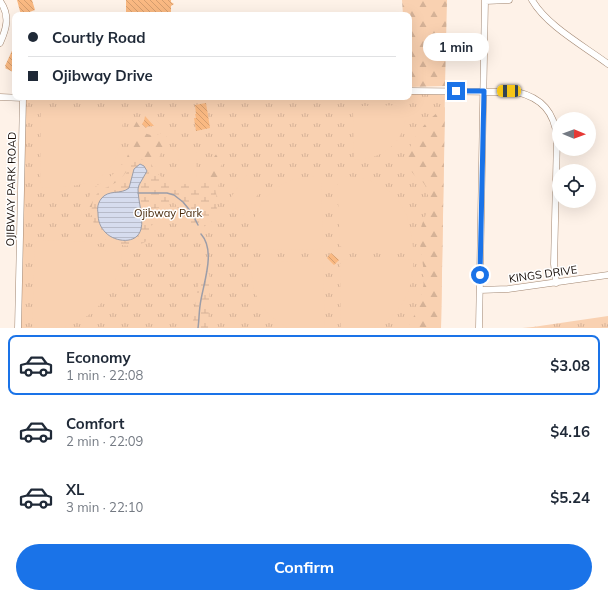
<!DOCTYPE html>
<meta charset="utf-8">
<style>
:root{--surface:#fff;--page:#f2f2f3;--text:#1f2937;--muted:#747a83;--line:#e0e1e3;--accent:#1a73e8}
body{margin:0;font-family:Mulish,sans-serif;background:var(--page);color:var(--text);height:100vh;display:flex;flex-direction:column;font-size:15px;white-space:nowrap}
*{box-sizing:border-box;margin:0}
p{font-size:13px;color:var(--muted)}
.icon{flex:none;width:22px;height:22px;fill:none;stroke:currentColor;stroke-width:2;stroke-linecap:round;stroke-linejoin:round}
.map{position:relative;height:328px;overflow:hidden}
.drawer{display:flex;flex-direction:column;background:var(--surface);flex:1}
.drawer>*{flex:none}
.hud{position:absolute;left:12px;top:12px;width:400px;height:88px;border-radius:8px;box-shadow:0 4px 16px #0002;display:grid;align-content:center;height:88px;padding:0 16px;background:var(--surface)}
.needle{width:26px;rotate:91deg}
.fabs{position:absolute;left:552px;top:112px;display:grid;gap:8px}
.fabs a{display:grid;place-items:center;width:44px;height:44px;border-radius:50%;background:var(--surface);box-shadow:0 4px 16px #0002;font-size:20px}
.end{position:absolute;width:18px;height:18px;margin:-9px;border:5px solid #1a73e8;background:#fff;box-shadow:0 0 0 2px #fff}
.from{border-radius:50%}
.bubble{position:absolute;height:28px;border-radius:14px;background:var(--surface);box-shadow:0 4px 16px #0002;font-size:13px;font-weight:700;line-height:28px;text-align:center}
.car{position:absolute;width:12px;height:24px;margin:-12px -6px;border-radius:5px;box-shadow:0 0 3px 1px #0007;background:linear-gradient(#f5c518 24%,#345 0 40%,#f5c518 0 76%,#345 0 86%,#f5c518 0)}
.hud b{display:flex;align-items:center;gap:14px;height:38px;font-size:15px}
.hud b+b{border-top:1px solid var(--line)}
.hud i{width:10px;height:10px;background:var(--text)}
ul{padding:7px 0 0;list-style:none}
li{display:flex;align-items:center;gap:12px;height:60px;margin:0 8px 6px;padding:0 8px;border:2px solid transparent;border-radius:8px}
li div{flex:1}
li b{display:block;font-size:15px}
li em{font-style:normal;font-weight:700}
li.active{border-color:var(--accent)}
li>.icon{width:36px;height:36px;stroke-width:1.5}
.primary-button{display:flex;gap:8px;margin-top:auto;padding:8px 16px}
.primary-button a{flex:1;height:46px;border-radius:24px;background:var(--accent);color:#fff;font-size:16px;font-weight:700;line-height:46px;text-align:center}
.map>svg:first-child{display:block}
.grass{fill:url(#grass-tufts)}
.forest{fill:url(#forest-firs)}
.wetland{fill:url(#wetland-marsh)}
.pitch{fill:#f9d1b1}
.water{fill:url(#water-rules);stroke:#9c9da8}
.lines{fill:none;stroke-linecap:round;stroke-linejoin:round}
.stream{stroke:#9c9da8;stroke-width:1.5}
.building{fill:url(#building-back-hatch)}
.minor-casing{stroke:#a28772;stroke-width:7}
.minor{stroke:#fff;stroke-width:6}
.route{stroke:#1a73e8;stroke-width:5}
.labels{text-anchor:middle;stroke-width:3;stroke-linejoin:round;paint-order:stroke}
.street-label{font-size:11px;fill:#130903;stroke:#fff}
.park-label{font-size:11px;fill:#4a2a0b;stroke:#fff}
</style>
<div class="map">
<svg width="608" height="328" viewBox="0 0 608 328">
<defs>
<pattern id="grass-tufts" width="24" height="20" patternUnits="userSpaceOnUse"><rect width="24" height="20" fill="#f9d1b1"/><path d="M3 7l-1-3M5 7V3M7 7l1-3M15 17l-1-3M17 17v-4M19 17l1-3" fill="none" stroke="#d5b297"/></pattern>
<pattern id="forest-firs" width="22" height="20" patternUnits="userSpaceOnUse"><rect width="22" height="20" fill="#f9d1b1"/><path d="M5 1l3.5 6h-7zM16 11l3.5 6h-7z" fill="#d5b297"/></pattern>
<pattern id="wetland-marsh" width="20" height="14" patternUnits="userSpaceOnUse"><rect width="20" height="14" fill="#f9d1b1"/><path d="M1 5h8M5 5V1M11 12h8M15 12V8" fill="none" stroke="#d5b297"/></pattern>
<pattern id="water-rules" width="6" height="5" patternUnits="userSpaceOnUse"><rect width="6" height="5" fill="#d6dcee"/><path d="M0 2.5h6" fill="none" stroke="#b7bbca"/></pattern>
<pattern id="building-back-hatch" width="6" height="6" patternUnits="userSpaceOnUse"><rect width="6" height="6" fill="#fab982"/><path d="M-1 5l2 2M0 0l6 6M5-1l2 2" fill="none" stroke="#d59e6f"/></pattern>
</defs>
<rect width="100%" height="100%" fill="#fef2e8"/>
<path class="grass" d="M445 90 441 328H19L23 97H409V91Z
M608 316V328H522L533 327Z"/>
<path class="forest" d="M402 0H447L445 86 409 87V15H403Z
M445 107 441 328H407C416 316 423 295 424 279 424 273 423 265 422 258 421 250 419 242 420 234 421 219 431 213 428 196 426 177 417 182 410 169 399 148 429 117 445 107Z
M130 112 144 133 154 136 166 131 167 139 154 169 150 162H131C124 179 117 183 101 190L92 213V216C83 208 89 190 99 184 101 182 105 181 107 179 113 175 123 165 126 159 133 147 130 125 130 112Z
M217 153 225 158 220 168 217 205C214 176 212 179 187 184L200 176Z"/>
<path class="wetland" d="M136 159C158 160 149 171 164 178 171 181 178 184 185 184 192 184 197 181 203 180 217 178 217 198 217 207 216 222 208 225 196 230L189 223 173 202 168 203 159 208 148 209 147 216 153 228C151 254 109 248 97 232 94 227 93 221 92 215 91 207 92 201 96 195 102 187 113 186 120 181 128 175 128 164 136 159Z
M207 271 209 274 210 280 208 328H192L198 286 205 272Z"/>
<path class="pitch" d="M286 12 372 13V15H286Z
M406 105C408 139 388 159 354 160L353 110 357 106Z
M44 109 123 110C123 174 102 189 40 187L41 112Z
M178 152H196L197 177H179Z
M247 174 260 184 262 182 265 184 243 216 236 212 237 210 227 203Z
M314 176H321L323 246 319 249 250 250C249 221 260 193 289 181 297 178 306 178 314 176Z
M337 176C370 175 401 189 409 223 411 231 412 239 413 248H343L340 246Z
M38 240 90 242 109 252H122C119 285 99 317 66 326 55 328 43 328 32 328L35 244Z
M413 259C414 284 406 307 385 321 381 324 377 327 372 328 362 328 351 328 341 328L340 264 343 260Z
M320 261 323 264 325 328H288L269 315 261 304 254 291 250 262Z"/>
<path class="water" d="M140 164 144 166 147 171 139 185 138 189C138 202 144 217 141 229 137 245 115 242 106 233 100 227 98 221 98 213 97 208 98 203 101 199 108 189 121 195 129 188L134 169Z"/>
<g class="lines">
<path class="stream" d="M138 193H167L174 195 183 202 192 213 198 225
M198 328C199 321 199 313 200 306 202 286 217 252 201 234"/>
</g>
<path class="building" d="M17 0H32L35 10 21 15Z
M126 0H171V2L174 4 171 6V15H126Z
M15 44V73L5 68 6 67 5 66Z
M206 103 210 128 196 131 194 118H196L195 114H196L195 105Z
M145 116 154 126H148L146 128 142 124 144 121Z
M331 253 339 260 334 265 327 258Z"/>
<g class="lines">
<g class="minor-casing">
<path id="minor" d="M532 0C547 26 584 46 608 64
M0 1C10 15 7 28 0 43
M485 1 509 0
M409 91 517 92C542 98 554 112 557 137L554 264 556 283
M0 97 23 98 18 328
M480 290 508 289 608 275
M479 328 485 0"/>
</g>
<use href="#minor" class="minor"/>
</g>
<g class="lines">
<path class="route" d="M456 91H484L480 275"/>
</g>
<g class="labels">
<g class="street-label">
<text transform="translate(11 189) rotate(-89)" y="4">OJIBWAY PARK ROAD</text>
<text transform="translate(543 274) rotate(-8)" y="4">KINGS DRIVE</text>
</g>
<g class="park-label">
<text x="168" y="217">Ojibway Park</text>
</g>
</g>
</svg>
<div class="fabs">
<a><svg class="needle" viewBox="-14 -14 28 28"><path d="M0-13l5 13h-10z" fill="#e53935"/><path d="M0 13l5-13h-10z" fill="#747a83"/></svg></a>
<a><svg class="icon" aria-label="locate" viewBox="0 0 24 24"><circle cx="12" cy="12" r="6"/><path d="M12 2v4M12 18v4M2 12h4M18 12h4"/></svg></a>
</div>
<i class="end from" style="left:480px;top:275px"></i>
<i class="end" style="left:456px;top:91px"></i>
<div class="bubble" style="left:423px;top:33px;width:66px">1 min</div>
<i class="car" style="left:509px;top:91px;rotate:270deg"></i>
<div class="hud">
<b><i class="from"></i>Courtly Road</b>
<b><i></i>Ojibway Drive</b>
</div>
</div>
<section class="drawer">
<ul>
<li class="active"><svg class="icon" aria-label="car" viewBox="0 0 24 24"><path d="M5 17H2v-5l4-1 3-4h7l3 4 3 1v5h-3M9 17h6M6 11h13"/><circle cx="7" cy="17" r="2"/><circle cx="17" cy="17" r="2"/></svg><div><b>Economy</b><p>1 min · 22:08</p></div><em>$3.08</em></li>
<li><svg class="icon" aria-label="car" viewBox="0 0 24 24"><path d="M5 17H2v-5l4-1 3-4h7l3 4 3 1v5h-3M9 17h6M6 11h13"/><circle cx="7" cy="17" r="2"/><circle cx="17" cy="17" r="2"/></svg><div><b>Comfort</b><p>2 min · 22:09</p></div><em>$4.16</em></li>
<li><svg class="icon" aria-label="car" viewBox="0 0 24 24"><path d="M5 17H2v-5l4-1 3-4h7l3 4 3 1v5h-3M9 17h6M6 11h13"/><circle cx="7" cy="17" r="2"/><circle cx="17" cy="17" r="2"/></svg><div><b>XL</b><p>3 min · 22:10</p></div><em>$5.24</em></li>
</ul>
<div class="primary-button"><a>Confirm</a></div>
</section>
